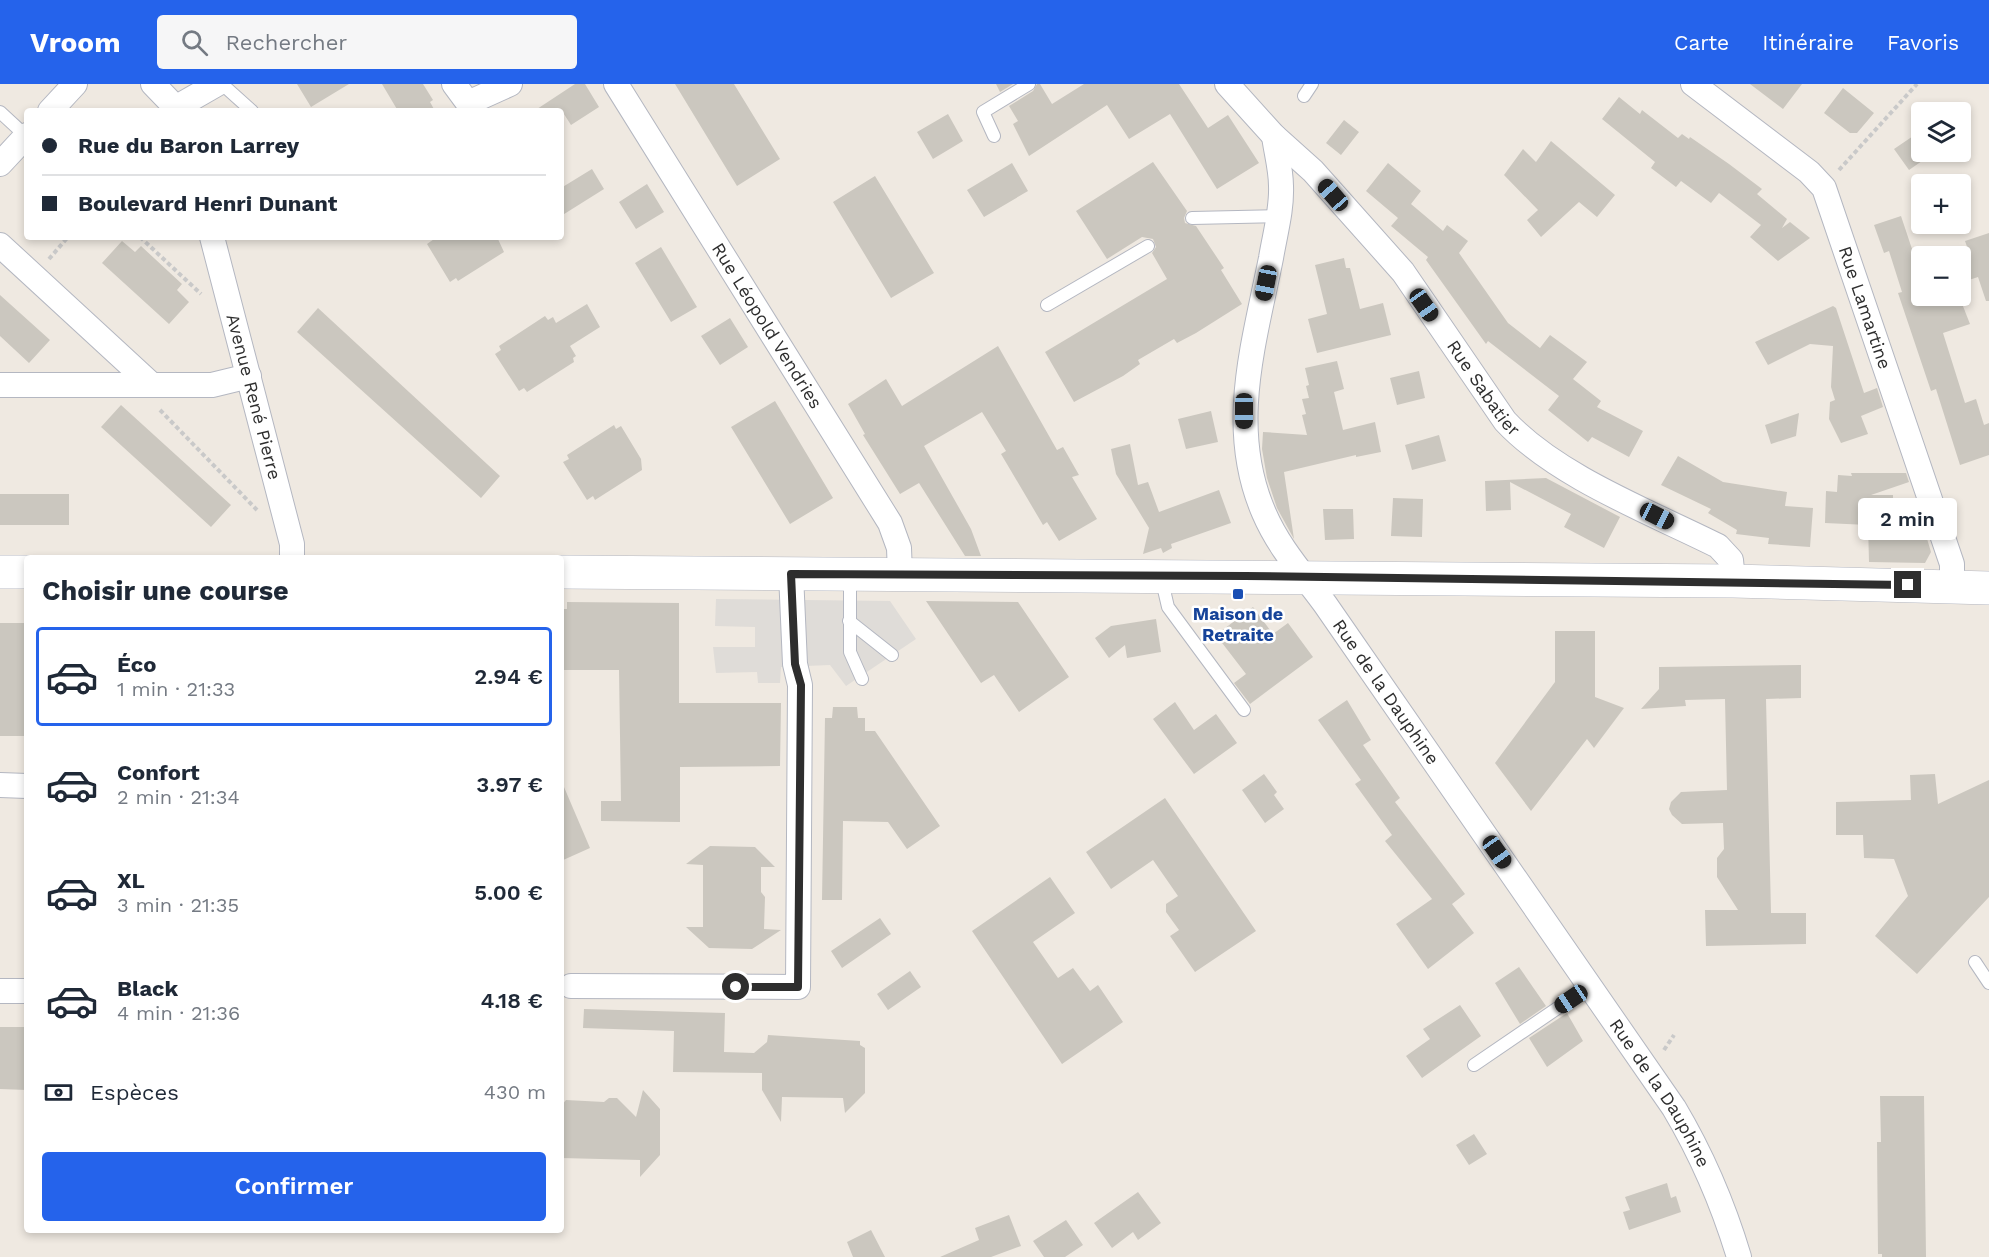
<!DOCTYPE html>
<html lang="fr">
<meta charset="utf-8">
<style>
:root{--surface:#fff;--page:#f6f6f7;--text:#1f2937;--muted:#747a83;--line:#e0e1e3;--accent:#2563eb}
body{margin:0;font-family:"Work Sans",sans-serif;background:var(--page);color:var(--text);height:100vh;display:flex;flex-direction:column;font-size:22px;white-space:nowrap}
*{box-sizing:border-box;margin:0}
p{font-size:20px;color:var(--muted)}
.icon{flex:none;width:33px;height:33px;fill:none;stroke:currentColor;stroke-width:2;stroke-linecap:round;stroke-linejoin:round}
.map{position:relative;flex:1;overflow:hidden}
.panel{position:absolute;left:24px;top:471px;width:540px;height:678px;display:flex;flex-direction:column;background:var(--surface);border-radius:6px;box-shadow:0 3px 9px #0003}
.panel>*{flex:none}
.guide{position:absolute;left:24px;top:24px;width:540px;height:132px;border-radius:6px;box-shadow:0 3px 9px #0003;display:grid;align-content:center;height:132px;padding:0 18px;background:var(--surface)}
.tools{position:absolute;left:1911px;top:18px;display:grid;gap:12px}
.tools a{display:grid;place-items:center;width:60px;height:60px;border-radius:6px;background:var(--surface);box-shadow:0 3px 9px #0003;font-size:30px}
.end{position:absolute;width:27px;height:27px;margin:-14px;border:8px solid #2e2e2e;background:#fff;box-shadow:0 0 0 3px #fff}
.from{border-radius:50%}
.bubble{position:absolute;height:42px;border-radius:6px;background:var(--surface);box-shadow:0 3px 9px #0003;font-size:20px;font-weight:600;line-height:42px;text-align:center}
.car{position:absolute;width:18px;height:36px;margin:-18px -9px;border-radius:8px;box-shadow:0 0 4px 2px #0007;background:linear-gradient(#222 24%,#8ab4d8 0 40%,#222 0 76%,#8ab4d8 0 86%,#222 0)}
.guide b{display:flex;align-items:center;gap:21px;height:57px;font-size:22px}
.guide b+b{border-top:2px solid var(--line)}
.guide i{width:15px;height:15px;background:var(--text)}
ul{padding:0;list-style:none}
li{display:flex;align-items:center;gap:18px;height:99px;margin:0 12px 9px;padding:0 6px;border:3px solid transparent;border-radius:6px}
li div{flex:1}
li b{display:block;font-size:22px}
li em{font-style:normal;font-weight:600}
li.on{border-color:var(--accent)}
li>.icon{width:54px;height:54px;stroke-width:1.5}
h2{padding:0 18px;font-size:27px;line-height:72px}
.pay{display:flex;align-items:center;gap:15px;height:66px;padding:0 18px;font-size:22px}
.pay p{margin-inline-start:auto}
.action{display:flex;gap:12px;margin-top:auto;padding:12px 18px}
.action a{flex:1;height:69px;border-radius:6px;background:var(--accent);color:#fff;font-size:24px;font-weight:600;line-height:69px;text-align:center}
header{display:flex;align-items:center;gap:36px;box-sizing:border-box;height:84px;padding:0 30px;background:var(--accent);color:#fff}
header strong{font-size:28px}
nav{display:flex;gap:33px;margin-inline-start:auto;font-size:21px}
.search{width:420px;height:54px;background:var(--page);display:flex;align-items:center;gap:15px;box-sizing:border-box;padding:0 21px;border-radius:6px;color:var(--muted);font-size:22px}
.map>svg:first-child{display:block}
.plaza{fill:#dfdcd8}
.building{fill:#cbc7bf}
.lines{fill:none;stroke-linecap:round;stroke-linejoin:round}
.lane-casing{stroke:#b4b7c1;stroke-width:14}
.street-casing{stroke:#b4b7c1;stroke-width:26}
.secondary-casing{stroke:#b4b7c1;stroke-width:34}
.path{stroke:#c9c9c9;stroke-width:4;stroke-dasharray:4.5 3;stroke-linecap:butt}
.lane{stroke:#fff;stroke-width:12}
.street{stroke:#fff;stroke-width:24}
.secondary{stroke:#fff;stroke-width:33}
.route{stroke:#2e2e2e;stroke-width:8}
.transit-dot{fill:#1a4fb4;stroke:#fff;stroke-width:2}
.labels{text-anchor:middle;stroke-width:5;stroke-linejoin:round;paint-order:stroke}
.street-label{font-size:18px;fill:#2e2e2e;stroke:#fff}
.transit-label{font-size:18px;font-weight:bold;fill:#164399;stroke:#fff}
</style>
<header>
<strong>Vroom</strong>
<div class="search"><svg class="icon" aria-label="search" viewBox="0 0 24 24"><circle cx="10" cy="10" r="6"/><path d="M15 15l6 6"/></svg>Rechercher</div>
<nav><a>Carte</a><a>Itinéraire</a><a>Favoris</a></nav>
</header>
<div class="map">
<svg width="1989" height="1173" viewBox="0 0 1989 1173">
<rect width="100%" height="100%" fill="#efe9e1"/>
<path class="plaza" d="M716 515 890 517 916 555 846 602 830 581 781 583 780 599H758L757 588 716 589 713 563H755V543L715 542Z"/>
<path class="building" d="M297 0H349L311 23Z
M382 0H423L433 16 430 18 435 27H398Z
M575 0H585L599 23 571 41 562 27H534Z
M675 0H734L780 75 737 102Z
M996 0H1013L1000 8Z
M1037 0H1040L1052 20 1084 0H1179L1208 44 1228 31 1259 79 1217 105 1170 30 1129 55 1107 21 1029 72 1013 40 1018 37 1009 22 1033 7Z
M1750 0H1802L1783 25Z
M1843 4 1874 29 1857 49H1850L1824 29Z
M1619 13 1640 30 1642 26 1678 54 1682 50 1689 55 1690 53 1729 80 1762 105 1757 110 1787 135 1782 144 1790 138 1810 154 1778 177 1750 153 1761 141 1719 109 1711 119 1681 97 1676 103 1651 84 1655 78 1602 35Z
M948 30 963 57 933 75 917 48Z
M1344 36 1359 48 1341 71 1326 59Z
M1922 46V77L1909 86 1894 65Z
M1551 57 1615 111 1597 133 1579 118 1541 153 1527 136 1538 126 1504 91 1523 65 1536 78Z
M1153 78 1187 127 1184 134 1185 139 1196 142 1224 184 1221 186 1242 220 1196 249 1177 259 1174 255 1138 276 1140 280 1123 292 1074 318 1045 268 1167 195 1152 169 1156 163 1153 155 1142 153 1107 175 1076 127Z
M1012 79 1028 107 984 133 967 106Z
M1388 79 1421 107 1411 120 1443 147 1447 141 1468 157 1459 169 1508 239 1540 264 1550 251 1587 278 1573 295 1601 317 1597 323 1643 347 1629 373 1592 353 1588 358 1548 326 1559 312 1488 257 1486 260 1426 176 1428 173 1391 142 1398 134 1366 107Z
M592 85 604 105 561 132V104Z
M875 92 934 189 891 214 833 118Z
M647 100 664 128 636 145 619 118Z
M1901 132 1922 195V212H1959L1970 240 1943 249 1965 319 1976 315 1984 341 1989 339V371L1960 381 1936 305 1931 307 1898 209 1902 208 1889 167 1884 169 1874 141Z
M1989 149V217H1986L1978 193 1960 199V177L1971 174 1965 157Z
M437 153H497L504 168 458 197 456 194 450 198 427 160Z
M122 157 135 168 141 162 182 200 177 206 189 218 169 240 102 179Z
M661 163 697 223 671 238 635 179Z
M1344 174 1346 184H1350L1360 225 1383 219 1391 251 1317 269 1308 235 1327 230 1315 181Z
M0 211 50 256 29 279 0 252Z
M587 220 600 243 570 262 576 272 573 274 574 278 527 308 524 304 519 307 495 270 501 266 499 262 545 232 548 236 553 233 556 239Z
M1833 222 1836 224 1864 309 1877 304 1883 323 1861 332 1868 350 1841 359 1829 335 1830 318 1835 316 1831 303 1833 262 1810 260 1768 281 1755 258Z
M318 224 500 392 481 414 297 248Z
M730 234 748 263 720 281 701 252Z
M998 262 1057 366 1063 363 1079 391 1072 393 1097 435 1059 457 1047 438 1043 441 1001 370 1006 367 982 328 924 362 971 445 981 472H965L919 399 900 410 863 351 865 350 848 320 886 295 902 322Z
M1337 277 1344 305 1334 308 1343 346 1375 338 1381 368 1356 373V371L1284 388 1294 455 1277 424 1267 394 1262 365 1263 348 1307 351 1302 331 1306 330 1302 315 1309 314 1306 302 1309 301 1305 284Z
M1419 287 1425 314 1397 321 1390 294Z
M775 317 833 414 790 440 731 343Z
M121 321 231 421 211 443 101 343Z
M1211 327 1218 358 1186 365 1178 335Z
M1799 329 1796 352 1771 360 1765 341Z
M614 341 616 345 621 342 641 375 642 386 595 416 593 412 587 416 563 378 569 375 567 371Z
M1439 351 1446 377 1412 386 1405 361Z
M1130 360 1138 401 1148 398 1159 428 1219 406 1231 439 1171 460 1172 464 1163 469 1161 464 1143 470 1149 444 1116 390 1111 365Z
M1678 372 1723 398 1787 408 1785 422 1813 424 1810 463 1768 460 1769 454 1736 450 1737 446 1708 429 1711 425 1661 401Z
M1851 389H1906L1909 398 1871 411H1893V448H1925L1931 468 1925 479 1869 478 1868 441 1825 439 1826 407 1837 408 1838 391 1852 392Z
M1546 394 1620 433 1604 464 1564 443 1571 430 1510 398 1511 426 1486 427 1485 397Z
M0 410H69V441H0Z
M1393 414 1423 415 1422 453 1391 452Z
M1323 425H1353L1354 455 1325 456Z
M926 517 1018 518 1069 593 1019 628 994 591 981 599Z
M567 518 679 519V619H781L780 682 680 683V738L601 737V717H621L619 586H562L561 525H567Z
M1253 523 1273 550 1288 539 1313 573 1250 620 1234 599 1246 590 1216 551Z
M1156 535 1161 568 1127 574 1125 561 1109 574 1095 554 1111 542Z
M0 539H27V652H0Z
M1555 547H1595V613L1624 624 1594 664 1587 655 1531 727 1495 679 1555 598Z
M1801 581V614L1766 615 1771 829H1806V860L1706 862 1705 826H1738L1717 793V774L1724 765 1723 739 1682 740 1672 731 1669 725 1671 718 1681 708 1727 706 1725 615 1685 616 1686 622 1641 625 1659 605V583Z
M1347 616 1371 656 1363 661 1400 714 1395 718 1465 810 1452 820 1474 849 1428 885 1396 840 1432 815 1385 757 1392 751 1355 700 1361 696 1318 636Z
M1175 618 1194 646 1216 630 1237 659 1194 690 1153 635Z
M833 623H857L858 634H865V647H875L940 742 907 765 888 738 843 737 842 816H822L825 634H832Z
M1264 690 1277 708 1274 711 1284 725 1265 739 1242 706Z
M1935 690 1938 720 1989 696V813L1917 890 1875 852 1908 812 1894 775 1864 774 1863 751H1836V718L1911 716 1910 691Z
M561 696 590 764 561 777Z
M1165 714 1256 847 1195 888 1170 852 1179 846 1166 828V820L1178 812 1153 776 1111 805 1086 768Z
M710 762 755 763 775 783H761V808L765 813 764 845 781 846 752 865 709 864 686 843H703V781L686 780Z
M1050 793 1075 829 1033 858 1058 894 1073 884 1090 907 1098 901 1123 938 1062 980 972 847Z
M880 834 891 850 842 884 831 867Z
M1519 883 1546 922 1520 940 1495 899Z
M910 887 921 903 888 926 877 910Z
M1460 921 1481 952 1422 994 1406 972 1430 955 1423 945Z
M584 925 725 929 724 968 754 969 767 958 768 951 860 957V961L865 964V1009L845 1029 843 1014 782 1013 781 1038 762 1006V989L673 988 674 947 583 944Z
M1567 929 1583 957 1547 983 1529 954Z
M0 943H27V1006L0 1005Z
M643 1006 660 1025V1071L640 1093V1076L561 1074V1022L566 1016 604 1018 609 1014H617L636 1033Z
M1880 1012H1924L1926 1173H1882V1170H1878L1877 1058H1881Z
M1474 1050 1487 1070 1469 1081 1456 1061Z
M1667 1099 1671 1114 1676 1112 1681 1128 1629 1146 1623 1128 1630 1126 1625 1113Z
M1138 1108 1161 1139 1138 1156 1133 1148 1112 1164 1094 1139Z
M1009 1131 1021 1162 991 1173H940L979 1156 975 1144Z
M1066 1136 1083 1161 1065 1173H1044L1033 1157Z
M871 1146 885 1173H853L847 1158Z"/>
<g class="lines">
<g class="lane-casing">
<path id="lane" d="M222 0 252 27
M1304 12 1312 0
M0 28 26 52
M994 52 983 28 1029 0
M1192 134 1279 132
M1047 221 1148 162
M850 492V568L862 595
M1161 493 1168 523 1244 626
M849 537 892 571
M1975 878 1989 899
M1474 981 1590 902"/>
</g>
<g class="street-casing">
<g id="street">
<path d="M153 0 179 27"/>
<path d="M454 0 468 19 510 0"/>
<path id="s1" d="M616 0 890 439 899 464 900 490"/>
<path id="s2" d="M1227 0 1274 52 1313 87 1403 188 1505 337C1556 392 1650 428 1718 462L1731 476 1733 497"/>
<path id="s3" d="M1693 0 1809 88 1824 104 1952 480V502"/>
<path d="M177 23 217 0"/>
<path d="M50 27 75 0"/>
<path id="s4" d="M1274 52C1276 68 1281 85 1281 102 1282 126 1275 150 1271 174 1254 260 1227 344 1264 429 1279 464 1303 490 1325 520L1674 1024C1702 1071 1723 1120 1739 1173"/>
<path d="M0 80 27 51"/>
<path id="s5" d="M212 153 292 460V474"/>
<path d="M0 161 152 301"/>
<path d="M0 301H212L249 292"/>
<path d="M0 701 27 702"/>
<path d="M571 902 798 903 800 601 795 580 791 490"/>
<path d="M0 907H27"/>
</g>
</g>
<g class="secondary-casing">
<path id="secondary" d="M0 488H27
M561 488 1733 497 1989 504"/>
</g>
<path class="path" d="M1839 86 1917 0
M140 153 201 210
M49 175 68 153
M160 326 257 426
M1664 966 1674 951"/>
<use href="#lane" class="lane"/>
<use href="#street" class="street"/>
<use href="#secondary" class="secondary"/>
</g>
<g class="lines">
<path class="route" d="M736 903H798L801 601 795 580 791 490 1245 492 1908 501"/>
</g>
<rect class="transit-dot" x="1232" y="504" width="12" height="12" rx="3"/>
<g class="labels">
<g class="street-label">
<text dy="6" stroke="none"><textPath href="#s3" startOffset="294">Rue Lamartine</textPath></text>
<text dy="6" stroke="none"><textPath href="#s1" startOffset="285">Rue Léopold Vendries</textPath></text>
<text dy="6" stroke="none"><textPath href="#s2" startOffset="399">Rue Sabatier</textPath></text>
<text dy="6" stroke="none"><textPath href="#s5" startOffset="165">Avenue René Pierre</textPath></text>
<text dy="6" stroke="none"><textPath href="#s4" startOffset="600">Rue de la Dauphine</textPath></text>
<text dy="6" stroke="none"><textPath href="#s4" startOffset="1086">Rue de la Dauphine</textPath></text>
</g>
<g class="transit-label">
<text x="1238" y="536">Maison de<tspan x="1238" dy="21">Retraite</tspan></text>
</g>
</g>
</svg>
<div class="tools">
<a><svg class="icon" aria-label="layers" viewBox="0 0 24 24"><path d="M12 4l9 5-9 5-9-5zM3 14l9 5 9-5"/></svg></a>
<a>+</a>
<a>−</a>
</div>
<i class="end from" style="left:736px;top:903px"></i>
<i class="end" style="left:1908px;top:501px"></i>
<div class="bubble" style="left:1858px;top:414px;width:99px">2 min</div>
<i class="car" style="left:1333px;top:111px;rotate:319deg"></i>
<i class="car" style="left:1266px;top:199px;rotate:191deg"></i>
<i class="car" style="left:1424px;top:221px;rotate:145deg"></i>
<i class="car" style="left:1244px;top:327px;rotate:180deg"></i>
<i class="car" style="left:1657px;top:432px;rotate:117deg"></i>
<i class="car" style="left:1497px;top:768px;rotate:145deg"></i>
<i class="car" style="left:1571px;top:915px;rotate:236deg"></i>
<div class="guide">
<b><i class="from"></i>Rue du Baron Larrey</b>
<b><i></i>Boulevard Henri Dunant</b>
</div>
<section class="panel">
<h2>Choisir une course</h2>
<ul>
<li class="on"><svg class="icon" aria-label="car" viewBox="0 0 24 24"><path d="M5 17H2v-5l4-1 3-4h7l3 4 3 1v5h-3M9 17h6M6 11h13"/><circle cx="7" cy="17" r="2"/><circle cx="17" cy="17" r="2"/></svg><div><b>Éco</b><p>1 min · 21:33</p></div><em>2.94 €</em></li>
<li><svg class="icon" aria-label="car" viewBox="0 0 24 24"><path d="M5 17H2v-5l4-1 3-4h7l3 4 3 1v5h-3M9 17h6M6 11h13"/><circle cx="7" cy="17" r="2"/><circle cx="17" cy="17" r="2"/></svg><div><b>Confort</b><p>2 min · 21:34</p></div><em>3.97 €</em></li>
<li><svg class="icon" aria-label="car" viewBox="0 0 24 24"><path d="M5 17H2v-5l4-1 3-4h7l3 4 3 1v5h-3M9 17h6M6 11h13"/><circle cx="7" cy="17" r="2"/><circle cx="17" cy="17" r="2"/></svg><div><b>XL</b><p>3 min · 21:35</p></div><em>5.00 €</em></li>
<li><svg class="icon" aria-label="car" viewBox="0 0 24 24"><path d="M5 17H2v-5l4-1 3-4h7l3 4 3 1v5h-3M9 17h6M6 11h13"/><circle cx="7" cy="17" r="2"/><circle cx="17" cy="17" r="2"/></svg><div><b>Black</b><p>4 min · 21:36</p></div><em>4.18 €</em></li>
</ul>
<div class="pay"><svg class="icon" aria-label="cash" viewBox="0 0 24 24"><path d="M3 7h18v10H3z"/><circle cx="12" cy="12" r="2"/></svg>Espèces<p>430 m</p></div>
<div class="action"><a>Confirmer</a></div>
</section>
</div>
